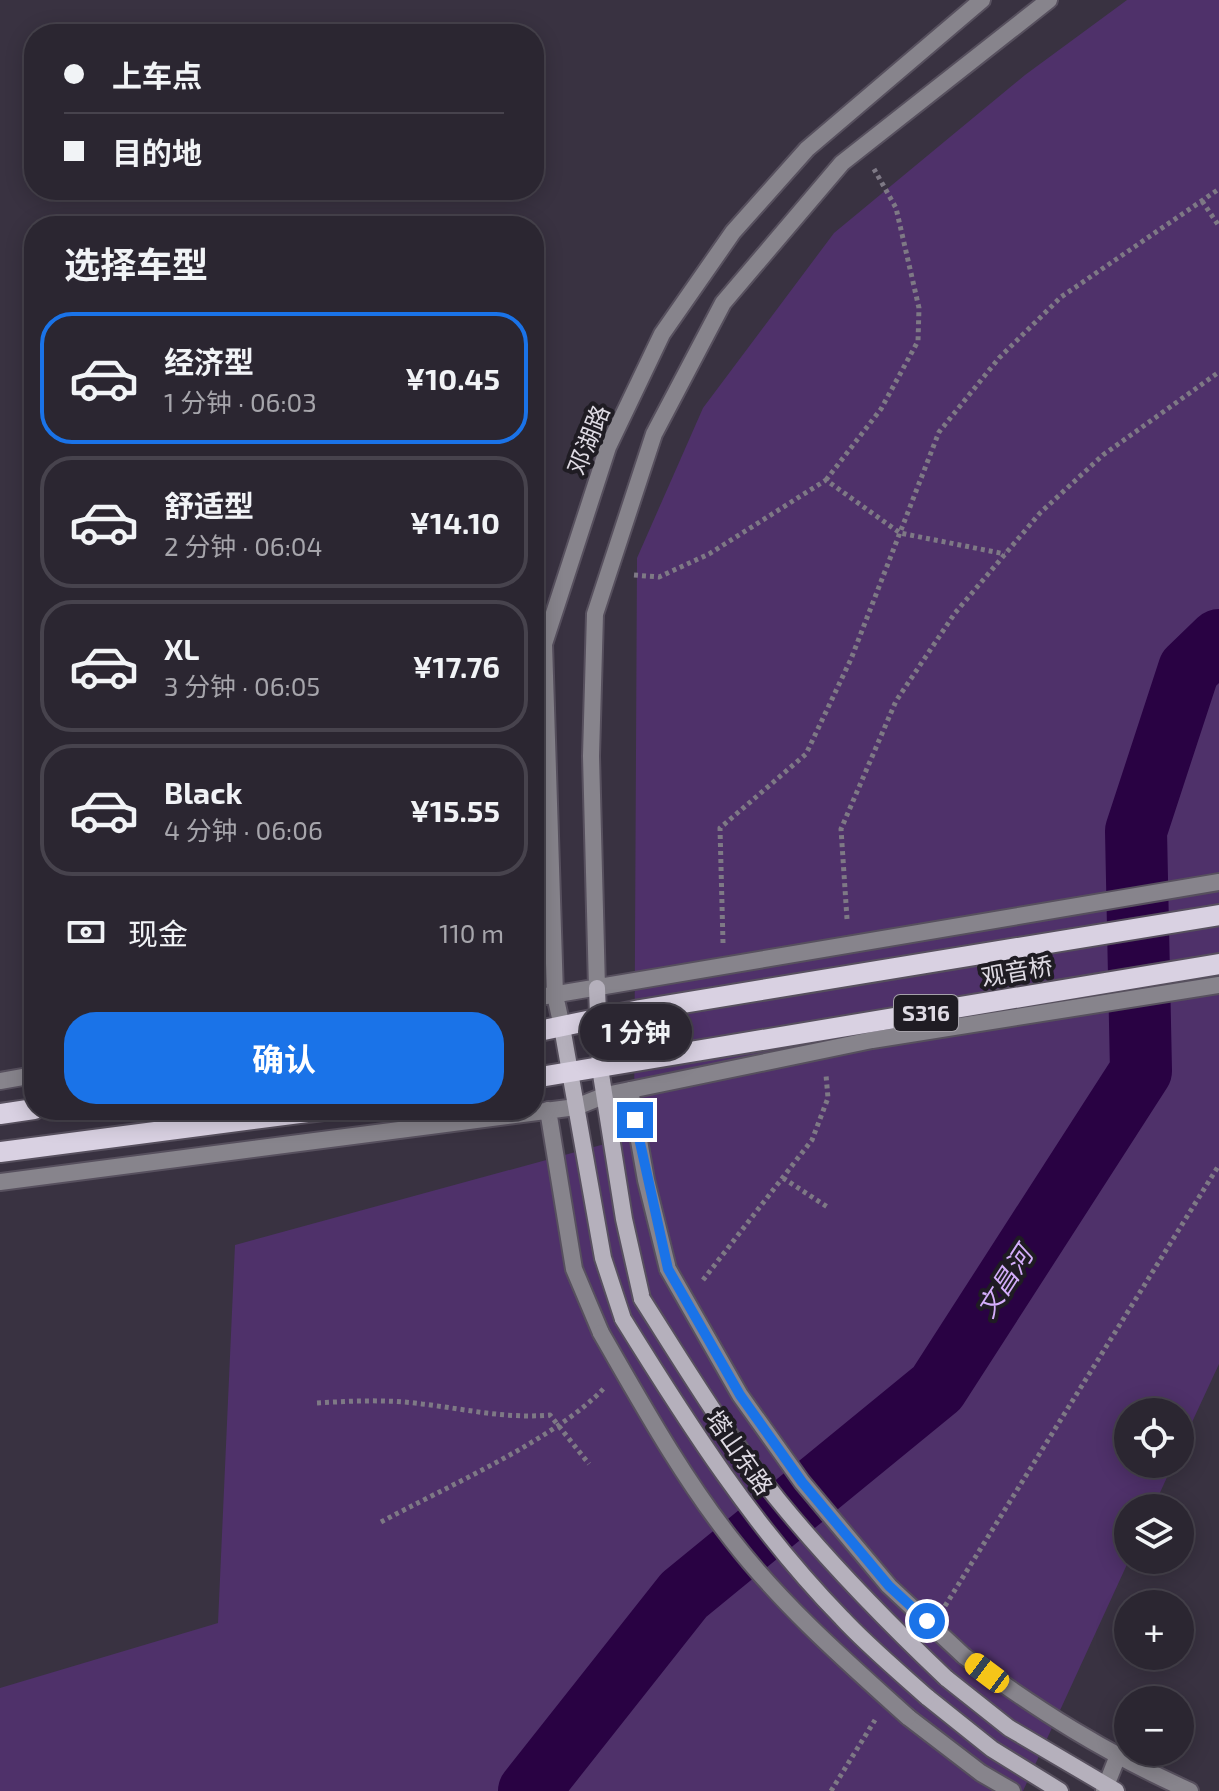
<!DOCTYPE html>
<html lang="zh">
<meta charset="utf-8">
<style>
:root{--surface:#2b2631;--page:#37323d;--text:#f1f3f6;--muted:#a6a5ab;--line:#47434d;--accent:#1a73e8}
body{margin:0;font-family:"Exo 2","Noto Sans SC",sans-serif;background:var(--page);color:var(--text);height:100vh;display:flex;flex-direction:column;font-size:30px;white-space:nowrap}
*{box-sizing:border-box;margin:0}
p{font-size:26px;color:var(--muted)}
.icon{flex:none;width:44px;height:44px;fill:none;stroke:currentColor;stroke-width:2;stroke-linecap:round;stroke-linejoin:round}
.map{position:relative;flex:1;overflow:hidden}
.panel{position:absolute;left:24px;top:216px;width:520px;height:904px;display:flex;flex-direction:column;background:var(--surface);border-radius:32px;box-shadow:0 4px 20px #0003,0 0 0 2px var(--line)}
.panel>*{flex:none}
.guide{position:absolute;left:24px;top:24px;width:520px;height:176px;border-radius:32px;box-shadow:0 4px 20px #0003,0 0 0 2px var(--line);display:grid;align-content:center;height:176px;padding:0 40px;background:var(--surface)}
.buttons{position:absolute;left:1114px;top:1398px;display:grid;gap:16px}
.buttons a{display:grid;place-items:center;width:80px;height:80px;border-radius:50%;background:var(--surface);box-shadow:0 4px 20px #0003,0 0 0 2px var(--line);font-size:40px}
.end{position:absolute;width:36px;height:36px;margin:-18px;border:10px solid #1a73e8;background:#fff;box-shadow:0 0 0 4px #fff}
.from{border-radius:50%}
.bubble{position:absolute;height:56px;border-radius:28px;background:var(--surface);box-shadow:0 4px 20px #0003,0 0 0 2px var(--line);font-size:26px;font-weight:700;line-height:56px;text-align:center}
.car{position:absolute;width:24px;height:48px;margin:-24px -12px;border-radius:10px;box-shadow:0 0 6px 2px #0007;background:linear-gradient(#f5c518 24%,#345 0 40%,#f5c518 0 76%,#345 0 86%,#f5c518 0)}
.guide b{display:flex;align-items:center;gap:28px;height:76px;font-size:30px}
.guide b+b{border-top:2px solid var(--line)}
.guide i{width:20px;height:20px;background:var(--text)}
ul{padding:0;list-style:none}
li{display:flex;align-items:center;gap:24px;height:132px;margin:0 16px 12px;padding:0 24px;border:4px solid var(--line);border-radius:32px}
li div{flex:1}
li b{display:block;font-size:30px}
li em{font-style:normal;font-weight:700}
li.on{border-color:var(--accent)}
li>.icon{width:72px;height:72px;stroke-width:1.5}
h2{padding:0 40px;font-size:36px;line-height:96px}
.pay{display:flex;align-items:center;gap:20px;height:88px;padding:0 40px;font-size:30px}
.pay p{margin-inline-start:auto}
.cta{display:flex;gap:16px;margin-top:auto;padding:16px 40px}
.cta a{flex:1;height:92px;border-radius:32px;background:var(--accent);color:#fff;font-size:32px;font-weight:700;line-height:92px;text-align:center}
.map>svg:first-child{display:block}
.green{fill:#4f316a}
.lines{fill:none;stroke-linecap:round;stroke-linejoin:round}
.river{stroke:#290243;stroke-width:62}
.minor-casing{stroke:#57505e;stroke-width:20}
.tertiary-casing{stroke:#57505e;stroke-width:20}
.secondary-casing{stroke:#57505e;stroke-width:20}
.primary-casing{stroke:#57505e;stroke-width:24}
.path{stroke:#7e7985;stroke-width:5;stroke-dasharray:4 4;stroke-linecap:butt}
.minor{stroke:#87848c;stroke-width:16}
.tertiary{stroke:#87848c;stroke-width:16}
.secondary{stroke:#b5b0bc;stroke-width:16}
.primary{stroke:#d9d1e2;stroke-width:20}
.minor-bridge-casing{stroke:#57505e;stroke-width:20;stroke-linecap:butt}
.secondary-bridge-casing{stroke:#57505e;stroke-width:20;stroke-linecap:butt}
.minor-bridge{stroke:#87848c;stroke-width:16}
.secondary-bridge{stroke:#b5b0bc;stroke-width:16}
.route{stroke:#1a73e8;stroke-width:10}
.labels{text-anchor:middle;stroke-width:8;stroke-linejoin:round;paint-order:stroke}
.shield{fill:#1f1c23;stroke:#a5a1a9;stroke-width:2}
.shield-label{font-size:22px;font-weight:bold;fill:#dedae3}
.street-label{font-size:24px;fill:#dedae3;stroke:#1f1c23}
.water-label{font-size:26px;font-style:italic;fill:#d4aefb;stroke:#1f1c23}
</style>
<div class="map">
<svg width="1219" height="1791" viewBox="0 0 1219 1791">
<rect width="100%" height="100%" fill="#393241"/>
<path class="green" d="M1127 0H1219V1364L1180 1448V1412H1128V1464H1173L1153 1508H1128L1129 1560 1023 1791H0V1688L218 1623 235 1245 634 1136 637 558 703 408 834 233 1025 75Z"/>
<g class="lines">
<path class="river" d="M529 1791 684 1595 937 1388 1141 1071 1136 831 1189 669 1219 640"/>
<g class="minor-casing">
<path id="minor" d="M597 988 591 756 595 614 654 434 723 303 842 163 1049 0
M534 998 1219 882
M562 1027 555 995 544 644 608 447 662 334 733 232 807 149 982 0
M0 1081 34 1075
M630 1090 646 1180 668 1269
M548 1110 574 1269 601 1333
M0 1182 576 1107 606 1095 872 1040 1219 985
M964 1656C1039 1711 1105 1753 1190 1791
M908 1717 981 1773 1012 1791"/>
</g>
<g class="tertiary-casing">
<path id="tertiary" d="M1104 1791 1117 1758"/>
</g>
<g class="secondary-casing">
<path id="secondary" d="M597 988 600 1068 624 1219 642 1299
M562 1027 603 1258 623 1319
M946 1678 1009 1728 1116 1791
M927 1697 992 1749 1060 1791"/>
</g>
<g class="primary-casing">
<path id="primary" d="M534 1032 640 1010 1219 915
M534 1078 1219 964
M0 1114 34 1109
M0 1152 323 1110"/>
</g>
<path class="path" d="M1202 201 1219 226
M826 480 881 409 918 341 919 308 896 208 874 169
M634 575 659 577 709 554 826 480 900 533 1005 554
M847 919 841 829 896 701 955 613 1040 513 1103 455 1219 372
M723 943 720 828 806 754 851 659 939 432 999 358 1061 297 1219 189
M783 1178 829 1208
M703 1280 812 1140 828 1098 826 1075
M317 1403C352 1401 387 1399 422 1404 466 1409 505 1419 550 1415L589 1464
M381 1522C444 1488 558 1438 604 1388
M945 1606 1219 1165
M831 1791 875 1720"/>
<use href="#minor" class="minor"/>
<use href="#tertiary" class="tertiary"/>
<use href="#secondary" class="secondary"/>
<use href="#primary" class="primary"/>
<g class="minor-bridge-casing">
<path id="minor-bridge" d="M668 1269 740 1395 802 1482 889 1586 964 1656
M601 1333C642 1404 681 1475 732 1540 783 1606 847 1662 908 1717"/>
</g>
<g class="secondary-bridge-casing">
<path id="secondary-bridge" d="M642 1299C686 1368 728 1438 779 1501 831 1565 887 1622 946 1678
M623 1319C688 1424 755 1529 842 1618 868 1646 898 1671 927 1697"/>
</g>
<use href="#minor-bridge" class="minor-bridge"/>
<use href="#secondary-bridge" class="secondary-bridge"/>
</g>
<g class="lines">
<path class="route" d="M635 1120 668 1269 740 1395 802 1482 889 1586 927 1621"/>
</g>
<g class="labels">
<rect class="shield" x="894" y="995" width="64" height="36" rx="6"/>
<g class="shield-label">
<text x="926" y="1021">S316</text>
</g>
<g class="street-label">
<text transform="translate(589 440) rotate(-68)" y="8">邓湖路</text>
<text transform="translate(1017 972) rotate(-10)" y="8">观音桥</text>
<text transform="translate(739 1453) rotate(55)" y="8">塔山东路</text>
</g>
<g class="water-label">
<text transform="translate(1005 1282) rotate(-57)" y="9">文昌河</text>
</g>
</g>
</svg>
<div class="buttons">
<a><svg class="icon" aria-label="locate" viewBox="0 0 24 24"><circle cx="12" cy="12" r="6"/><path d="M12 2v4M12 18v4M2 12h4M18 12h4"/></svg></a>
<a><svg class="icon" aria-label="layers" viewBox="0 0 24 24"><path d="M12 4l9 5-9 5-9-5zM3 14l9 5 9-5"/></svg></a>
<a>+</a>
<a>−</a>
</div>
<i class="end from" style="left:927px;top:1621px"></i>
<i class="end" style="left:635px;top:1120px"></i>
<div class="bubble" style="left:580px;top:1004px;width:112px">1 分钟</div>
<i class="car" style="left:987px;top:1673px;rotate:307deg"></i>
<div class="guide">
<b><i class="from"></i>上车点</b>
<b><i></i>目的地</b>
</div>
<section class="panel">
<h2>选择车型</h2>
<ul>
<li class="on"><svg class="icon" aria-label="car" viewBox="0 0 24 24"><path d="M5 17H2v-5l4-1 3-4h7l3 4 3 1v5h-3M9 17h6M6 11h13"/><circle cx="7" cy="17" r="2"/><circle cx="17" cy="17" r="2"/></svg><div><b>经济型</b><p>1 分钟 · 06:03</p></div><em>¥10.45</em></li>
<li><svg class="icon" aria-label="car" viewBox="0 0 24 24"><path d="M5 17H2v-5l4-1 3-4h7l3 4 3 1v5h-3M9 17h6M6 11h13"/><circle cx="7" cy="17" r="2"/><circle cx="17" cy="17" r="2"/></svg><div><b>舒适型</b><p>2 分钟 · 06:04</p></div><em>¥14.10</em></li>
<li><svg class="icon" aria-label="car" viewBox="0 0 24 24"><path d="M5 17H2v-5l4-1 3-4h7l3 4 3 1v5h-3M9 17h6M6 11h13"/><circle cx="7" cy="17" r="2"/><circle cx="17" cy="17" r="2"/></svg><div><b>XL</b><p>3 分钟 · 06:05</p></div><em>¥17.76</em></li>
<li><svg class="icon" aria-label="car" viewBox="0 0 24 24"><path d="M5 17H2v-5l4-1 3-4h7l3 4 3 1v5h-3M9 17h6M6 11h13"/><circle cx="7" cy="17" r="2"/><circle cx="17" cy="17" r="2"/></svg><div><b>Black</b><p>4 分钟 · 06:06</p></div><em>¥15.55</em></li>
</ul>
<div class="pay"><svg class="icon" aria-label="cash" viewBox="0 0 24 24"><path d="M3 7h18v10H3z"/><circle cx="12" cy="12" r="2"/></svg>现金<p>110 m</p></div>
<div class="cta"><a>确认</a></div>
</section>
</div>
